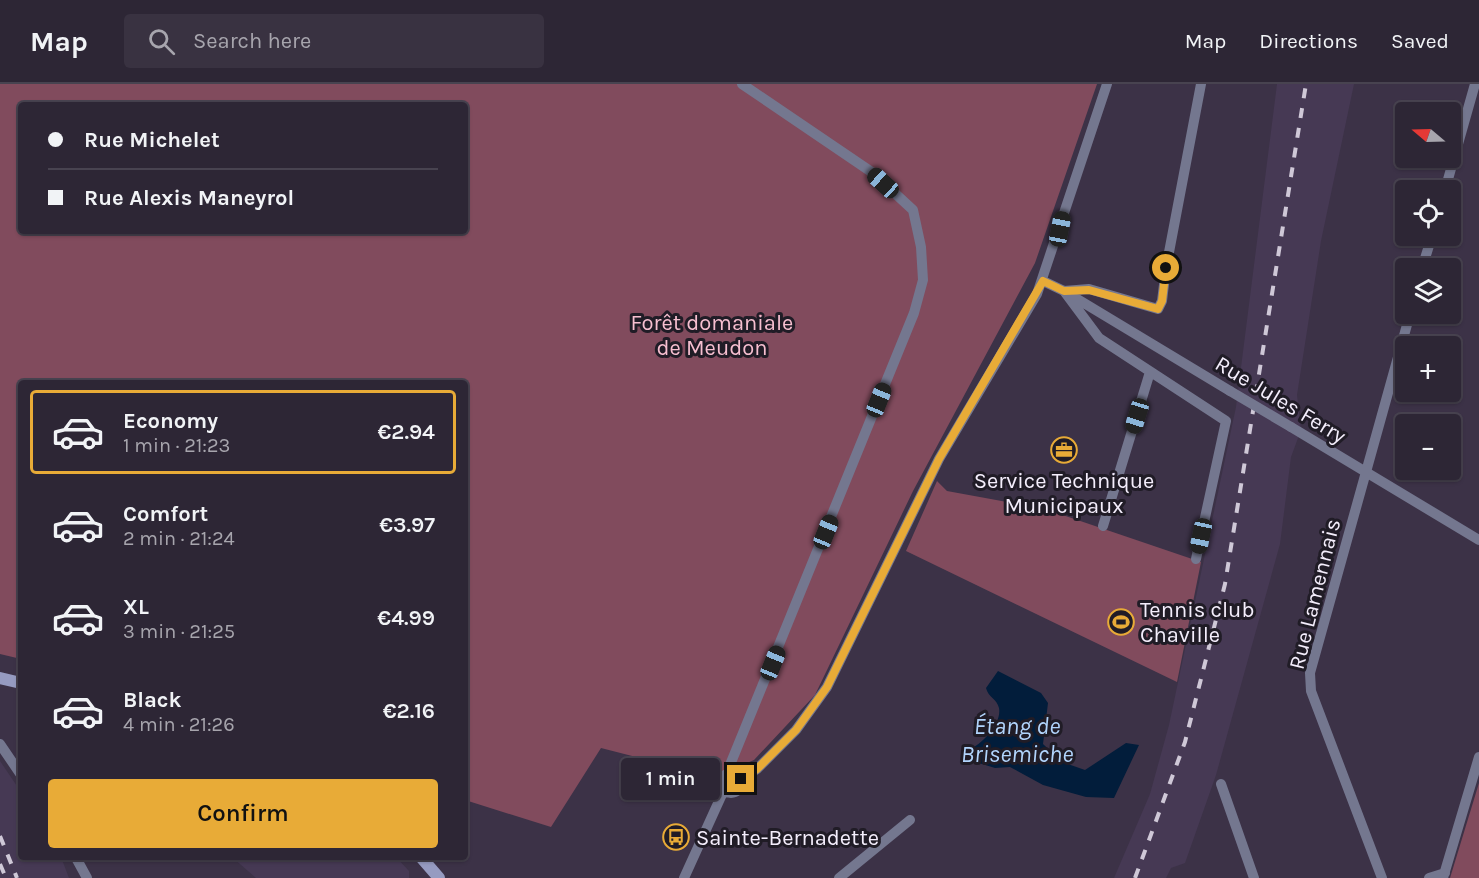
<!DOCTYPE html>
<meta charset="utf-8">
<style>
:root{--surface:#2d2635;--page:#393241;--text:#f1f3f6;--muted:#a7a5ad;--line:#484350;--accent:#e8ab37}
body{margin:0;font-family:Karla,sans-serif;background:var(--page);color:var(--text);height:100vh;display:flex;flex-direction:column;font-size:22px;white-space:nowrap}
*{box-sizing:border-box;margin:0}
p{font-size:20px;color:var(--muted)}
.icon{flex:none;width:33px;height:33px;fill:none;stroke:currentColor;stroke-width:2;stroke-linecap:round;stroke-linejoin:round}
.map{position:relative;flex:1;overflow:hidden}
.details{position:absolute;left:18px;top:296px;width:450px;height:480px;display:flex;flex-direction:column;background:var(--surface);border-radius:6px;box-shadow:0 2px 4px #0004,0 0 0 2px var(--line)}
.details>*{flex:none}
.guide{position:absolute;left:18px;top:18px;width:450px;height:132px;border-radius:6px;box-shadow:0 2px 4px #0004,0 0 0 2px var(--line);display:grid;align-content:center;height:132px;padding:0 30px;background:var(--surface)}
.needle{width:39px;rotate:289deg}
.buttons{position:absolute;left:1395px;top:18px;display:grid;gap:12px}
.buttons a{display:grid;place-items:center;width:66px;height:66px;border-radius:6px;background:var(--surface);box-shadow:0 2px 4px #0004,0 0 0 2px var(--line);font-size:30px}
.end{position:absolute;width:27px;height:27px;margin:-14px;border:8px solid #e8ab37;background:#111;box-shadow:0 0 0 3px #111}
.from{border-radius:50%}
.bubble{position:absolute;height:42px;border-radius:6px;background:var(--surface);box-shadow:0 2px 4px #0004,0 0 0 2px var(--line);font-size:20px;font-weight:600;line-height:42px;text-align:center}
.car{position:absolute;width:18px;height:36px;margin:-18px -9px;border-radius:8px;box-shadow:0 0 4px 2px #0007;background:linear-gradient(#222 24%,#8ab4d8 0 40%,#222 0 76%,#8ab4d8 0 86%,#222 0)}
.guide b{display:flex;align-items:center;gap:21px;height:57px;font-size:22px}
.guide b+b{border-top:2px solid var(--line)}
.guide i{width:15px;height:15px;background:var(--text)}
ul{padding:10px 0 0;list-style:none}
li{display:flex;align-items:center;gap:18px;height:84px;margin:0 12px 9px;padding:0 18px;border:3px solid transparent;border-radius:6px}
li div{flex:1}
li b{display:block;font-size:22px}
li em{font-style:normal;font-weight:600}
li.active{border-color:var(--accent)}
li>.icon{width:54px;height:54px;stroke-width:1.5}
.action{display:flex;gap:12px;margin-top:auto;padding:12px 30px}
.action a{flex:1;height:69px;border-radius:6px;background:var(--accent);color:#111;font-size:24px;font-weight:600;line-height:69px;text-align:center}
header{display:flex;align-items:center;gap:36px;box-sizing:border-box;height:84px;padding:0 30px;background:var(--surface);border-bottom:2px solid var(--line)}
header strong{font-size:28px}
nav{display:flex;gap:33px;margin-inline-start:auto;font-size:21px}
.search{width:420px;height:54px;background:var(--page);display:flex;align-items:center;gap:15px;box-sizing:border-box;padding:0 21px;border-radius:6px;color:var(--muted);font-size:22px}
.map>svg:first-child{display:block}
.built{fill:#463954}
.green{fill:#814b5d;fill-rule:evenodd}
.water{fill:#021d3b}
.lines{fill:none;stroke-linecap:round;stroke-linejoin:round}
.street{stroke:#74778f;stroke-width:10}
.secondary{stroke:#969bc1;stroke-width:12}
.rail{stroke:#cfc8d7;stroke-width:4;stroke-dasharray:10 10;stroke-linecap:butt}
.street-bridge{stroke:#74778f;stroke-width:10}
.route{stroke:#e8ab37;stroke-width:8}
.labels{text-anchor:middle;stroke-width:6;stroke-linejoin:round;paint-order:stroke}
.park-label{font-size:22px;fill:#f7bfd0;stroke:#201c26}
.street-label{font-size:22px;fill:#f4eefc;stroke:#201c26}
.poi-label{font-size:22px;fill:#f4eefc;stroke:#201c26;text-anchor:start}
.water-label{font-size:24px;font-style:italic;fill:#b1d4fc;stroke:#201c26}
</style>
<header>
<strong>Map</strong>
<div class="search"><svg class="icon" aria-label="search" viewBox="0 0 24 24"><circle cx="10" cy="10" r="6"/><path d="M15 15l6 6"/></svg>Search here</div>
<nav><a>Map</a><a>Directions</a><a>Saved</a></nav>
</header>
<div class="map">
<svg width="1479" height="794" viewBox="0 0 1479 794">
<rect width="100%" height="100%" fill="#3c3247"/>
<path class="built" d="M1277 0H1354L1321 157 1297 311 1301 346 1291 373 1280 460 1216 691 1185 779 1171 784 1166 794H1114L1150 710 1169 641 1236 323Z
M0 677 21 708V772L61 773 69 794H0Z
M232 773H396L409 787V794H256Z"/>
<path class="green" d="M0 0H1097L1035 179 913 407 815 611 754 676 714 693 601 664 551 743 465 716V298H21V575L0 570ZM21 21H465V147H21Z
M937 397 947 407 1045 425 1201 478 1177 598 906 467Z
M1479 699V794H1450Z"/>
<path class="water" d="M998 587 1041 609 1048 619 1043 660 1062 678 1085 686 1126 659 1139 661 1114 714 1086 713 1043 701 1010 683 995 684 969 676V666C982 660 1002 640 999 624 997 615 988 613 986 604Z"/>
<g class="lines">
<path class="street" d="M1445 106 1475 0
M1422 184 1432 152
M1043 197 1064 207 1230 307
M1064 207 1099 254 1226 337 1196 475
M1064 207 1089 205 1158 225 1162 217 1166 184 1201 0
M1291 343 1479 456
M1103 442 1150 288
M0 660 21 691
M721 699a10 10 0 1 1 20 0a10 10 0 1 1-20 0Z
M730 689V681L914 229 923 196 921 163 913 126 873 89 742 0
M741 695 757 685 796 646 827 603 939 375 1037 210 1107 0
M1221 700 1254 794
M75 772 87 794
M684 794 724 706
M839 794 910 736
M1382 794 1311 607 1310 589 1410 230
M1429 794 1445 789
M1443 794 1479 673"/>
<path class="secondary" d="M0 594 21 599
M420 772 439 794"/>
<path class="rail" d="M0 752 17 794
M0 780 6 794
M1135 794 1185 658 1225 500 1306 0"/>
<path class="street-bridge" d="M1230 307 1291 343"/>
</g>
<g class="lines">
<path class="route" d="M741 695 757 685 796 646 827 603 939 375 1043 197 1064 207 1089 206 1158 225 1162 217 1166 184"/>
</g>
<defs>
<g id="office-ring" transform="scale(1.35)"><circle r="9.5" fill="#201c26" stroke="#e8ab37" stroke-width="1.5"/><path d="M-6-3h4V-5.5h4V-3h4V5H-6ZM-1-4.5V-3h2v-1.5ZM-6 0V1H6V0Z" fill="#e8ab37"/></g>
<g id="stadium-ring" transform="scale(1.35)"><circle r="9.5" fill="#201c26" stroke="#e8ab37" stroke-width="1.5"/><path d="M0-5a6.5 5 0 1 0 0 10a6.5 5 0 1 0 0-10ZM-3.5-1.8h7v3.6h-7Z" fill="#e8ab37"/></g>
<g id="bus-ring" transform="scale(1.35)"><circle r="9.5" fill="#201c26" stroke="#e8ab37" stroke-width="1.5"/><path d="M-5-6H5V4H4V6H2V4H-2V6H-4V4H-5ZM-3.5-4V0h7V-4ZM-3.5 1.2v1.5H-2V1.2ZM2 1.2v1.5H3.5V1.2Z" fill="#e8ab37"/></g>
</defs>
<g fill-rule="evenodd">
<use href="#office-ring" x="1064" y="366"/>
<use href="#stadium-ring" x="1121" y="538"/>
<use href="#bus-ring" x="676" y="753"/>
</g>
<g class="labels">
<g class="park-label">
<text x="712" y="246">Forêt domaniale<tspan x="712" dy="25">de Meudon</tspan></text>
</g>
<g class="street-label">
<text transform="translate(1281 315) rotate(31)" y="8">Rue Jules Ferry</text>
<text transform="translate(1314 510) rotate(-76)" y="8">Rue Lamennais</text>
</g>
<g class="poi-label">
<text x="1064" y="404" text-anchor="middle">Service Technique<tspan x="1064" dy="25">Municipaux</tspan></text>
<text x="1140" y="533">Tennis club<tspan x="1140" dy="25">Chaville</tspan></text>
<text x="696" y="761">Sainte-Bernadette</text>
</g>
<g class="water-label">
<text x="1017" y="650">Étang de<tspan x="1017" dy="28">Brisemiche</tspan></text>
</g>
</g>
</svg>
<div class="buttons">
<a><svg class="needle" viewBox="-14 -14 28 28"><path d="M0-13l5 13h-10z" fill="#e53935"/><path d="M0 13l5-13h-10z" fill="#a7a5ad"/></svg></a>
<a><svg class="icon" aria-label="locate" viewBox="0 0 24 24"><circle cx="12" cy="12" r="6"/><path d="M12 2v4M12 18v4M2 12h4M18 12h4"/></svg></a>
<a><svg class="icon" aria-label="layers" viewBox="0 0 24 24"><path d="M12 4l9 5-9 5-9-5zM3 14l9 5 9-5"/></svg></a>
<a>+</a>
<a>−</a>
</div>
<i class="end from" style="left:1166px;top:184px"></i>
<i class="end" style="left:741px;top:695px"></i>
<div class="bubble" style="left:621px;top:674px;width:99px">1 min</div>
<i class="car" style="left:883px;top:99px;rotate:312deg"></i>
<i class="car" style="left:1060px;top:145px;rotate:11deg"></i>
<i class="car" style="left:879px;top:316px;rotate:22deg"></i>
<i class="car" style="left:1137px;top:332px;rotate:197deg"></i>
<i class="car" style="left:826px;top:448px;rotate:22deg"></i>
<i class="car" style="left:1201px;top:452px;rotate:192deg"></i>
<i class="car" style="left:773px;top:579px;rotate:22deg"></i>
<div class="guide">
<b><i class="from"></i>Rue Michelet</b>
<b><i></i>Rue Alexis Maneyrol</b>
</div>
<section class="details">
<ul>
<li class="active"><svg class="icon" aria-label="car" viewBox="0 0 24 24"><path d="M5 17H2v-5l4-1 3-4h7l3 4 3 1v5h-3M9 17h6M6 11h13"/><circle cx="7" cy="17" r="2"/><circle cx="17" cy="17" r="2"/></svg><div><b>Economy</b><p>1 min · 21:23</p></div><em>€2.94</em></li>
<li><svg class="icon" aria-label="car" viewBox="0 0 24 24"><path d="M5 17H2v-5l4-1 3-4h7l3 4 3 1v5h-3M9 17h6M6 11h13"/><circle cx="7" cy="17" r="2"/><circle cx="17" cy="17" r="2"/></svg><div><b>Comfort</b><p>2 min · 21:24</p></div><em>€3.97</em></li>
<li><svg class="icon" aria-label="car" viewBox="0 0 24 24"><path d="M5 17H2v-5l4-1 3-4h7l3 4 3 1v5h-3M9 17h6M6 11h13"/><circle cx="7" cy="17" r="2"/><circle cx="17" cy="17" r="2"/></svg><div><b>XL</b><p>3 min · 21:25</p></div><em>€4.99</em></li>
<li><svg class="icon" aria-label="car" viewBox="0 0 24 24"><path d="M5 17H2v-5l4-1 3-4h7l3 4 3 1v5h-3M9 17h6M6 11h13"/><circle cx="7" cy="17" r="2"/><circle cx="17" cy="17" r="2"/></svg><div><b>Black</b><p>4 min · 21:26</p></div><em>€2.16</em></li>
</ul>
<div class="action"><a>Confirm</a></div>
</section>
</div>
